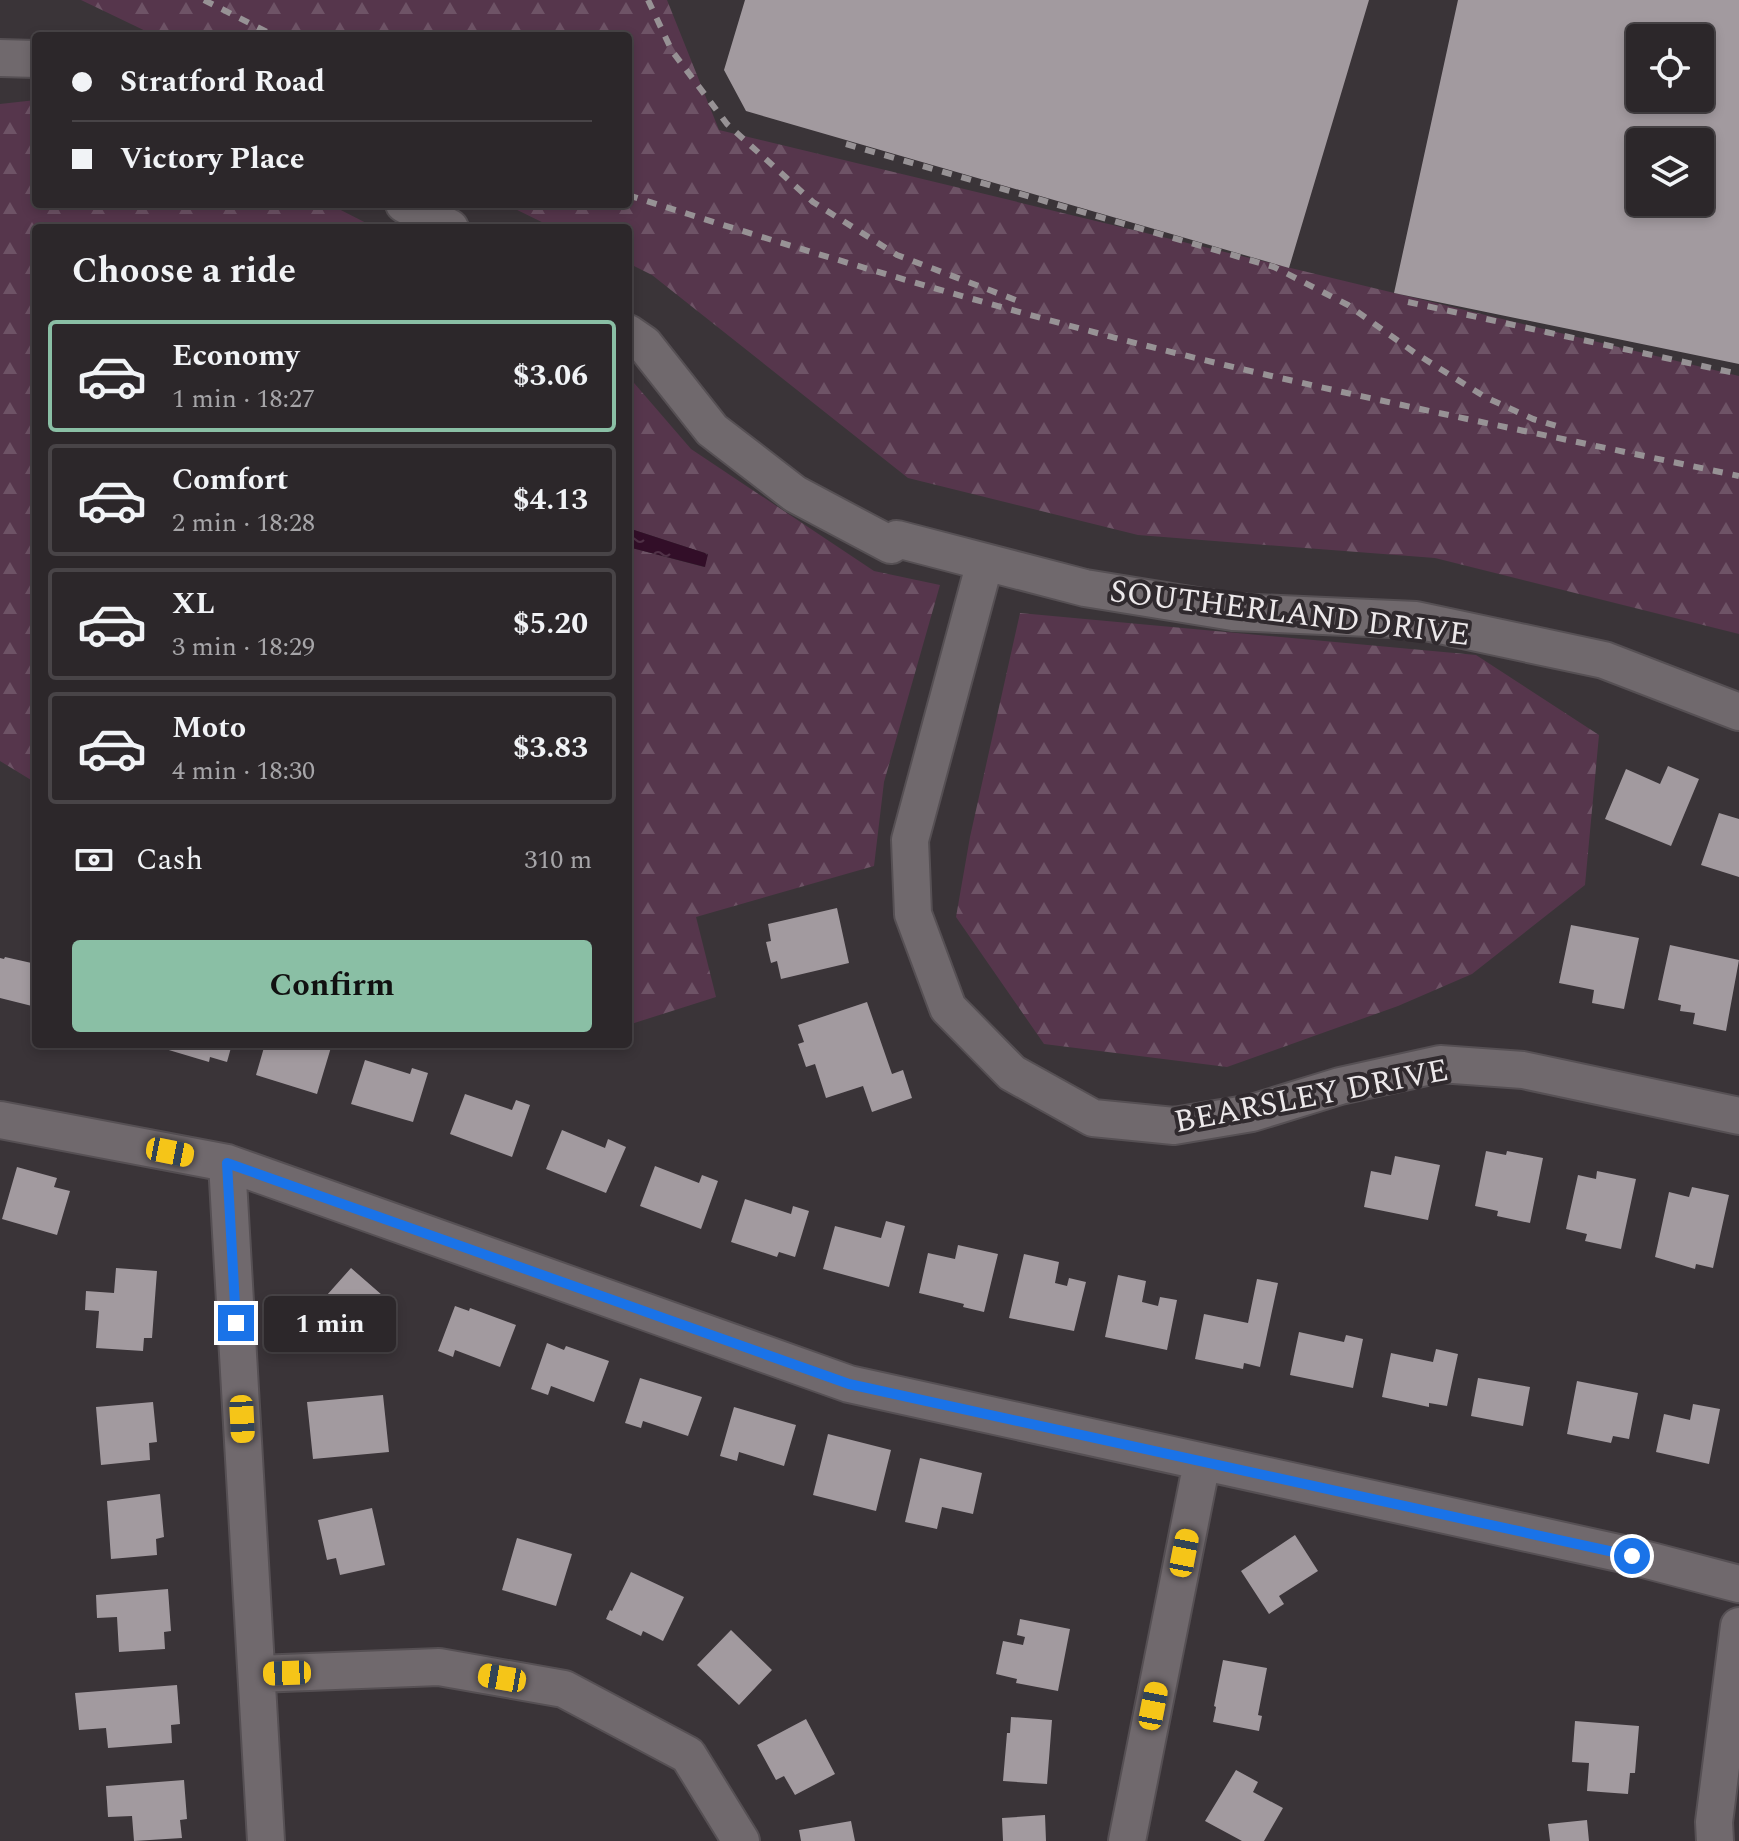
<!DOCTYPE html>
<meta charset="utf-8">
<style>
:root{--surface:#2c272a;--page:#342f32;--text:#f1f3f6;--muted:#a6a5a8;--line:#484447;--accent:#8abfa5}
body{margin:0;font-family:Spectral,serif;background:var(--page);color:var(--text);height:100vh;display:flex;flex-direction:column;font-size:30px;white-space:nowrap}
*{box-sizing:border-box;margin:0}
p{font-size:26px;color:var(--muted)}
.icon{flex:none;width:44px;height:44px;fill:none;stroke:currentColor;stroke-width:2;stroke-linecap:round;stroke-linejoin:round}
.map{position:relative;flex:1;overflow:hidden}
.panel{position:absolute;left:32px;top:224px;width:600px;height:824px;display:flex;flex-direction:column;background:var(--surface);border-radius:8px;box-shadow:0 4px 12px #0003,0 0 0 2px var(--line)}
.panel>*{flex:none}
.top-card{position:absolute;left:32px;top:32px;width:600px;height:176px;border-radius:8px;box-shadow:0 4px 12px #0003,0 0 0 2px var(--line);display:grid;align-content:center;height:176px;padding:0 40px;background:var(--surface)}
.controls{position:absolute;left:1626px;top:24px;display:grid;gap:16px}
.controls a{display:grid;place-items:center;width:88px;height:88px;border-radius:8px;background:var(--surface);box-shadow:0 4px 12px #0003,0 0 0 2px var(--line);font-size:40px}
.end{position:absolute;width:36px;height:36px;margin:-18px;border:10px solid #1a73e8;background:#fff;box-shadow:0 0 0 4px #fff}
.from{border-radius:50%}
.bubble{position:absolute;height:56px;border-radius:8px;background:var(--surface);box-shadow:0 4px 12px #0003,0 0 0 2px var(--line);font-size:26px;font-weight:700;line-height:56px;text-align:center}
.car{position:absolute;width:24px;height:48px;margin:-24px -12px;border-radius:10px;box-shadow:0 0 6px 2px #0007;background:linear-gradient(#f5c518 24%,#345 0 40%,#f5c518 0 76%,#345 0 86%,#f5c518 0)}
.top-card b{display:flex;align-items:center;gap:28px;height:76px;font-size:30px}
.top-card b+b{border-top:2px solid var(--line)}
.top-card i{width:20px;height:20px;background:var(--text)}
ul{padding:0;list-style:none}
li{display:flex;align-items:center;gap:24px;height:112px;margin:0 16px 12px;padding:0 24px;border:4px solid var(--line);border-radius:8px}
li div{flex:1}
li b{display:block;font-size:30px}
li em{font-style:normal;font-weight:700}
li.active{border-color:var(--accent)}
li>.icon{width:72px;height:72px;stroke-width:1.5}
h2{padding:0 40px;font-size:36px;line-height:96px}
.pay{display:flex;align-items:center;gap:20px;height:88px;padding:0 40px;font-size:30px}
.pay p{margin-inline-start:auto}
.cta{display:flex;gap:16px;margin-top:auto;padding:16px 40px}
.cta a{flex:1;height:92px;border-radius:8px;background:var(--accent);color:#111;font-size:32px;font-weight:700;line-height:92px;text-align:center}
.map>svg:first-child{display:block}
.forest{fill:url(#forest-firs)}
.water{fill:url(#water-ripples)}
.building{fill:#a29a9f;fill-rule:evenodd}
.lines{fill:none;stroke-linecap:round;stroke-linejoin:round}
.minor-casing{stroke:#565054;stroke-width:40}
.minor{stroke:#70696d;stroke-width:36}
.rail{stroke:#979295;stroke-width:6;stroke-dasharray:10 10;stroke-linecap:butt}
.route{stroke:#1a73e8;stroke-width:10}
.labels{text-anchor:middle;stroke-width:8;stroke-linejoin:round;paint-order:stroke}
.street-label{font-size:32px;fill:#ece8ea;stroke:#302a2e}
</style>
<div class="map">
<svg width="1739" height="1841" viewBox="0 0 1739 1841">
<defs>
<pattern id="forest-firs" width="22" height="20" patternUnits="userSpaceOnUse" patternTransform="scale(2)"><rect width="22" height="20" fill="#56364c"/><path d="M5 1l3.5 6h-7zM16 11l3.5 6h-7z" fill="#6e5366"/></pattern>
<pattern id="water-ripples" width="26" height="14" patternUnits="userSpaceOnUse" patternTransform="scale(2)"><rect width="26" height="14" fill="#320e28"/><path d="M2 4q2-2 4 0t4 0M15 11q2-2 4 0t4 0" fill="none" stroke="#503147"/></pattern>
</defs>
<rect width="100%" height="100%" fill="#3a3438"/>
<path class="forest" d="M81 0H667L719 130 1739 376V634L1435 558 1138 535 908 478 652 275 628 263V228H554L505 204H628V36H156Z
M36 100V204H329L376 228H36V783L0 761V104Z
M628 376 691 449 874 571 940 585 884 782 874 866 696 917 716 997 628 1025V547L704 567 708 554 628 528Z
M1020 613 1476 655 1599 735 1585 885 1472 974 1398 1006 1227 1067 1044 1044 956 917 970 837Z"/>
<path class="water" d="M628 528 708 554 705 567 628 547Z"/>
<path class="building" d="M745 0H1369L1289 268 746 111 724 70Z
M1458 0H1739V364L1394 293ZM1640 38H1700V98H1640ZM1640 142H1700V202H1640Z
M1668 766 1699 779 1671 846 1605 819 1626 769 1660 784Z
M1719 813 1739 819V877L1701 865Z
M837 908 849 963 781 979 777 961 771 963 766 942 771 941 768 924Z
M1571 925 1639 938 1624 1009 1592 1003 1594 990 1559 983Z
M1670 945 1739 960 1726 1031 1693 1024 1695 1013 1680 1011 1681 1005 1658 1000Z
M5 957 36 964V1007L0 998V958L4 959Z
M867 1002 892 1074 903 1070 912 1098 872 1112 863 1086 826 1098 815 1064 806 1067 798 1044 804 1042 798 1025Z
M163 1044H232L227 1062 210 1057 209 1062 162 1048Z
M265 1044 313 1046V1044H332L317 1094 256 1075Z
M365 1060 410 1074 412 1068 428 1073 413 1122 351 1104Z
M465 1094 512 1110 516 1100 530 1105 512 1157 450 1134Z
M562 1130 605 1148 608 1139 626 1147 606 1193 546 1169Z
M1486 1151 1506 1155 1507 1151 1543 1158 1530 1223 1497 1216 1498 1211 1475 1206Z
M1395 1156 1440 1165 1428 1220 1364 1207 1371 1171 1391 1175Z
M655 1166 699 1183 702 1175 718 1181 701 1229 640 1206Z
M17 1167 57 1178 54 1187 70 1191 57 1235 2 1219Z
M1597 1171 1636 1179 1621 1249 1585 1241 1587 1234 1566 1229 1578 1175 1596 1179Z
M1692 1187 1729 1195 1713 1268 1696 1264 1695 1269 1655 1257 1669 1192 1689 1197Z
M745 1199 791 1214 793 1206 809 1211 795 1257 779 1252 777 1257 731 1242Z
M886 1221 905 1226 889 1287 823 1269 835 1226 881 1238Z
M958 1245 998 1254 984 1312 963 1307 964 1304 919 1293 928 1253 955 1259Z
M1024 1254 1059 1262 1055 1283 1067 1286 1069 1278 1086 1282 1074 1331 1009 1318Z
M116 1268 157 1271 152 1338H144L143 1351 96 1348 99 1311 85 1310 86 1291 114 1293Z
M351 1268 382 1295 351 1329 346 1325 335 1338 314 1319 324 1308 319 1304Z
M1118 1275 1146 1281 1142 1302 1158 1306 1160 1297 1177 1300 1167 1350 1105 1337Z
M1257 1279 1278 1283 1260 1367 1244 1363 1243 1369 1195 1359 1204 1314 1248 1323Z
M455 1306 469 1311 470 1308 516 1325 500 1367 455 1350 453 1357 438 1351Z
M1299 1332 1344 1342 1346 1335 1363 1339 1353 1388 1290 1375Z
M547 1343 564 1350 566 1346 609 1361 594 1402 551 1386 548 1395 531 1389Z
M1436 1349 1458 1354 1447 1406 1429 1403V1407L1382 1397 1391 1353 1433 1362Z
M640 1378 702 1397 688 1436 643 1421 641 1428 625 1423Z
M1478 1378 1530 1387 1523 1426 1471 1416Z
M1577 1381 1638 1393 1629 1439 1613 1436 1611 1443 1567 1434Z
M383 1395 389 1452 313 1459 307 1402Z
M153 1402 157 1442 149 1443 150 1460 101 1465 96 1407Z
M1693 1404 1720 1409 1709 1464 1656 1452 1664 1414 1690 1420Z
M734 1407 796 1425 784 1466 739 1452 737 1461 720 1456Z
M828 1434 891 1450 876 1511 813 1495Z
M920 1458 982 1473 973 1514 942 1507 937 1529 905 1522Z
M160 1494 164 1537 156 1539 157 1555 111 1559 107 1501Z
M372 1508 385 1565 340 1575 336 1558 327 1560 318 1520Z
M1295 1535 1318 1571 1279 1596 1284 1604 1269 1614 1241 1571Z
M517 1538 572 1554 556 1606 502 1590Z
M631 1572 684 1597 663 1641 643 1631 641 1636 606 1619 610 1610 612 1611Z
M168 1589 171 1631 164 1632 165 1649 119 1652 117 1617 97 1618 96 1595Z
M1020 1619 1070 1629 1058 1691 1016 1683 1017 1679 996 1674 1003 1641 1023 1645 1025 1637 1017 1635Z
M731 1630 772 1670 739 1705 697 1665Z
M1223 1660 1267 1668 1258 1715 1262 1716 1259 1731 1213 1722 1216 1707 1214 1706Z
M177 1685 180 1724 171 1725 172 1743 108 1748 106 1728 79 1730 75 1693Z
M1011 1717 1052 1720 1047 1784 1003 1781 1007 1733H1010Z
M806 1719 835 1774 795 1795 784 1776 776 1780 757 1745Z
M1575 1721 1639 1726 1635 1773H1630L1628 1794 1587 1791 1589 1763 1572 1762Z
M1236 1770 1258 1782 1253 1792 1283 1808 1264 1841H1242L1205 1821Z
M184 1780 187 1819 180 1820 182 1838 134 1841 132 1816 108 1817 106 1786Z
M1045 1815 1046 1841H1003L1002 1818Z
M1587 1820 1589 1841H1550L1548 1824Z
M851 1821 855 1841H801L799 1830Z"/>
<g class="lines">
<g class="minor-casing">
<path id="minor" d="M0 58 36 59
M404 204 450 228
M628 333 644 344 712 430 795 494 891 545 897 539 1085 588 1233 612 1416 620 1604 660 1739 712
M985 562 910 840 913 914 948 1008 1012 1073 1093 1118 1174 1126 1252 1113 1340 1086 1440 1064 1523 1070 1739 1116
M0 1120 227 1163 849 1384 1632 1556 1739 1584
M227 1163 266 1841
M257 1674 439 1667 564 1689 688 1755 741 1841
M1127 1841 1202 1462
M1715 1841 1714 1822 1739 1626"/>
</g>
<use href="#minor" class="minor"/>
<path class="rail" d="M204 0 275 36
M648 0 672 51 727 124 813 202 897 255 1021 302
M846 144 1274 267 1348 305 1415 353 1485 397 1533 419 1560 427
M628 195C791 247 955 296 1120 339 1325 392 1533 432 1739 476
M1408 302 1739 374"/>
</g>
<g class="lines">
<path class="route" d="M236 1323 227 1163 849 1384 1632 1556"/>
</g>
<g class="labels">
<g class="street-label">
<text transform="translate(1290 612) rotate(7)" y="11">SOUTHERLAND DRIVE</text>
<text transform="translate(1311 1095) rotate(-11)" y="11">BEARSLEY DRIVE</text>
</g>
</g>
</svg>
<div class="controls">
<a><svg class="icon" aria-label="locate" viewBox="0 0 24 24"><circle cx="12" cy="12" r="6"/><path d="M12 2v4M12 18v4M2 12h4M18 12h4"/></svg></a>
<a><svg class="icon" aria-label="layers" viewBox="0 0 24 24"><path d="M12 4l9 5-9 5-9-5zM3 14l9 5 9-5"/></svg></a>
</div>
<i class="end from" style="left:1632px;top:1556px"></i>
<i class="end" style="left:236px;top:1323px"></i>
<div class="bubble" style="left:264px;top:1296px;width:132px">1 min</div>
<i class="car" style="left:170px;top:1152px;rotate:101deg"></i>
<i class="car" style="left:242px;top:1419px;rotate:177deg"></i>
<i class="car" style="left:1184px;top:1553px;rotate:11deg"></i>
<i class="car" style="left:287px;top:1673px;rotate:268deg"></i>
<i class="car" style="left:502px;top:1678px;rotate:280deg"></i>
<i class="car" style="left:1153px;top:1706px;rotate:11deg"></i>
<div class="top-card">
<b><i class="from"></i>Stratford Road</b>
<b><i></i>Victory Place</b>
</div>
<section class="panel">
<h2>Choose a ride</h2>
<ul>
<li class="active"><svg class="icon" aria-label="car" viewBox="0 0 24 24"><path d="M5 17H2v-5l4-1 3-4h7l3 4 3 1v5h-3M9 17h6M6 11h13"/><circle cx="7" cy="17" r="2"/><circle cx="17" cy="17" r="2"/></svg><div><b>Economy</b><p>1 min · 18:27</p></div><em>$3.06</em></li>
<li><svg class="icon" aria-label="car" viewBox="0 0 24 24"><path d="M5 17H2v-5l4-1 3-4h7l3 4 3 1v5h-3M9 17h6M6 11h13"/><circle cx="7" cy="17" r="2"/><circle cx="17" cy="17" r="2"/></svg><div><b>Comfort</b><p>2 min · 18:28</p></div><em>$4.13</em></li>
<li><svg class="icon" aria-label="car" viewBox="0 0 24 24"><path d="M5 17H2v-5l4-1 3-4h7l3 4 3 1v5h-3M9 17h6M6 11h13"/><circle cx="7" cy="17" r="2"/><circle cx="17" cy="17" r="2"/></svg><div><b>XL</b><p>3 min · 18:29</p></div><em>$5.20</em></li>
<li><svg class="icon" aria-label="car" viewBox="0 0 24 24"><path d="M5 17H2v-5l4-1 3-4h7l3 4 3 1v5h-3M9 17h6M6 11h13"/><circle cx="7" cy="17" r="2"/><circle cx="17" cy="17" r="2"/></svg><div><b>Moto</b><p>4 min · 18:30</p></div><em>$3.83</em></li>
</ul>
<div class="pay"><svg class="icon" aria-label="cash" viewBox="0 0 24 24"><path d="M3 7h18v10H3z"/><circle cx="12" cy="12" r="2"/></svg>Cash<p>310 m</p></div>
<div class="cta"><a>Confirm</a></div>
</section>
</div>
